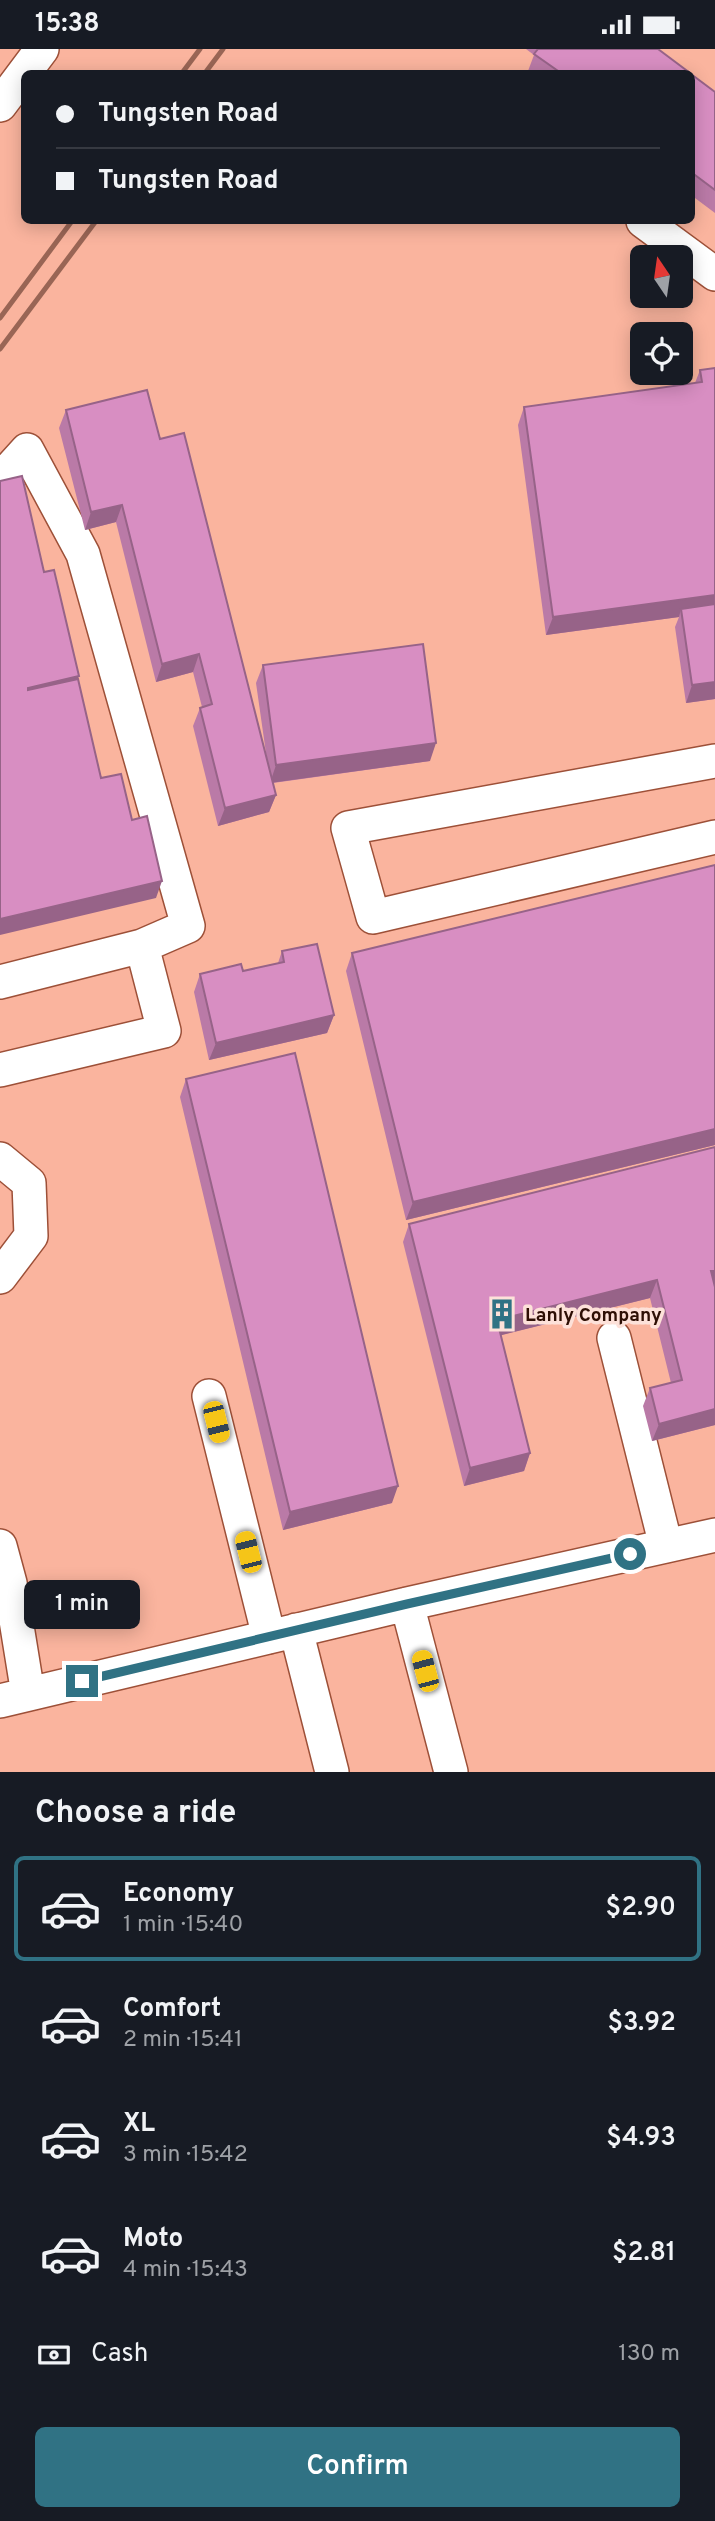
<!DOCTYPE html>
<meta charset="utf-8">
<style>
:root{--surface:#171b24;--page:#242831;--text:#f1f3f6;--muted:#9ea1a6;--line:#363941;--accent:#307284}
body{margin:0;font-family:Overpass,sans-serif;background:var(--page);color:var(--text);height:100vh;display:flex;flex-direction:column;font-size:26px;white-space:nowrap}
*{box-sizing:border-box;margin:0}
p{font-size:23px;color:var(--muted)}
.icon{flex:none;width:38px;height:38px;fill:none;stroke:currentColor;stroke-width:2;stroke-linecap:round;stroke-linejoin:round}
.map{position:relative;height:1723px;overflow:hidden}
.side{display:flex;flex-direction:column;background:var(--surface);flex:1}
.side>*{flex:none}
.guide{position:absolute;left:21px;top:21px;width:674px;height:154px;border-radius:10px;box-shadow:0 4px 18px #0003;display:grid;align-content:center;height:154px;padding:0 35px;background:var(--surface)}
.needle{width:46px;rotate:347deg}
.controls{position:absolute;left:630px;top:196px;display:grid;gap:14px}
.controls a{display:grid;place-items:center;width:63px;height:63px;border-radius:10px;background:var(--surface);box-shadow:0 4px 18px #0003;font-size:35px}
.end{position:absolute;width:32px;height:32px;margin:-16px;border:9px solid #307284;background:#fff;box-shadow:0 0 0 4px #fff}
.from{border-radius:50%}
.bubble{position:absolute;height:49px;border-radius:10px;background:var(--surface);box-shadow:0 4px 18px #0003;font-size:23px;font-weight:600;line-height:49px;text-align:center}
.car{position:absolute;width:21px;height:42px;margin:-21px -10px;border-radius:9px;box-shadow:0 0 5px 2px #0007;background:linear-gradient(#f5c518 24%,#345 0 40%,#f5c518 0 76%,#345 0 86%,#f5c518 0)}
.guide b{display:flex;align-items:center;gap:24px;height:66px;font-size:26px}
.guide b+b{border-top:2px solid var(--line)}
.guide i{width:18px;height:18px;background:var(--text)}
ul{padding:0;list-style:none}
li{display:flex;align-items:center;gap:21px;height:105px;margin:0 14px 10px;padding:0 21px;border:4px solid transparent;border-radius:10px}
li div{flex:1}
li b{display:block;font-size:26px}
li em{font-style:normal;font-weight:600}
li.selected{border-color:var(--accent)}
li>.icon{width:63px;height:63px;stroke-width:1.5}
h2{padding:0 35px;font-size:32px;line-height:84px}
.pay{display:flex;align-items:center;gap:18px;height:77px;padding:0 35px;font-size:26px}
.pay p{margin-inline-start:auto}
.button{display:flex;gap:14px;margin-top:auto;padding:14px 35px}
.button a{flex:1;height:80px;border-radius:10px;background:var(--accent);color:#fff;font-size:28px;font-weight:600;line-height:80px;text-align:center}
.status{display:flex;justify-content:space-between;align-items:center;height:49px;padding:0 35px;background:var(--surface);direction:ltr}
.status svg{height:19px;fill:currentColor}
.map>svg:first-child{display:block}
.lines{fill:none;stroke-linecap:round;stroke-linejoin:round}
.minor-casing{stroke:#9d5038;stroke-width:36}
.minor{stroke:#fff;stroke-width:33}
.rail{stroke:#996555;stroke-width:5}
.wall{fill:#ba7aa7}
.shaded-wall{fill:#976388}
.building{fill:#d88ec2;stroke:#976388;stroke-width:2}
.route{stroke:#307284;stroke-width:9}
.labels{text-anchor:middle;stroke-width:7;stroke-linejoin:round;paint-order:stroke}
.poi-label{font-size:19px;font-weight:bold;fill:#2e0f05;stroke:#fde1d9;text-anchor:start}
</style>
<div class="status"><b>15:38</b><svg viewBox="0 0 49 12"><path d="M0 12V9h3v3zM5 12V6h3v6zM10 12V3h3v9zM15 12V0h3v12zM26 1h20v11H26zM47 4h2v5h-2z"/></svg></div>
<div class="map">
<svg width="715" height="1723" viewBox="0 0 715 1723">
<rect width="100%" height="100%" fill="#fab49e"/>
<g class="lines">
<g class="minor-casing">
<path id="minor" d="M0 56 42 0
M643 172 715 225
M0 431 27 401 83 505 188 877 142 897
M715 712 348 779 373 868 715 788
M0 933 142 897 164 982 0 1021
M0 1110 29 1134 31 1187 0 1228
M614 1289 666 1497
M209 1347 269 1588
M0 1497 10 1534 28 1645
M407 1555 451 1723
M296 1581 332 1723
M0 1652 407 1555 715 1486"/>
</g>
<use href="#minor" class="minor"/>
<path class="rail" d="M182 24 200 0
M205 24 223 0
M0 269 72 172
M0 300 96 172"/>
</g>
<path class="wall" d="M526 0H658L690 24H531L528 22 534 6Z
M691 25 715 43V164L691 146Z
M715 319V650L686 654 675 578 679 568 546 586 518 376 524 358 695 334 700 321Z
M66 361 160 390 267 711 256 634 263 616 430 712 273 734 276 746 269 763 218 777 193 677 200 659 202 658 193 623 156 633 116 473 85 481 59 379Z
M715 816V1096L406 1171 346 922 352 904Z
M282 902 334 966 327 984 209 1011 194 943 200 925 243 922 278 914Z
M186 1030 392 1454 283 1481 180 1048Z
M715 1098V1376L652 1392 643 1357 650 1339 671 1334 650 1249 501 1286 530 1404 524 1422 464 1437 403 1193 409 1175Z"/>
<path class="shaded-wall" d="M122 456 116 473 85 481 91 463Z
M715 546V563L681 560 679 568 546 586 553 568Z
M199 605 193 623 156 633 162 615Z
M79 627 72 645 21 656 28 639Z
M715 633V650L686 654 692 636Z
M436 694 430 712 270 734 276 716Z
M276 746 269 763 218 777 225 759Z
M162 832 156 849 0 886V870Z
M334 966 327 984 209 1011 216 994Z
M715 1080V1096L406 1171 413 1153Z
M711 1222H715V1238Z
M657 1231 650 1249 490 1289 497 1271Z
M715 1360V1376L652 1392 659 1375Z
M530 1404 524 1422 464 1437 470 1419Z
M398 1437 392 1454 283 1481 290 1463Z"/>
<path class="building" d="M538 0H658L690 24H561L534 5Z
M691 25 715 43V141L691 123Z
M715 319V546L553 568 524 358 702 333 700 321Z
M147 341 160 390 184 384 276 746 225 759 200 659 212 655 199 605 162 615 122 456 91 463 66 361Z
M22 427 44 523 54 521 79 627 28 639V641L78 630 101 729 121 725 132 771 147 767 162 832 0 870V432Z
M715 555V633L692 636 681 560Z
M423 595 436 694 276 716 263 616Z
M715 816V1080L413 1153 352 904Z
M317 895 334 966 216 994 200 925 241 915 243 922 284 913 282 902Z
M295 1004 398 1437 290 1463 186 1030Z
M715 1098V1222H711L715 1238V1360L659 1375 650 1339 682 1331 657 1231 497 1271 530 1404 470 1419 409 1175Z"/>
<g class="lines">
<path class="route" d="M82 1632 407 1555 630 1505"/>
</g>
<defs>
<g id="building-bare" transform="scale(2.415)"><path d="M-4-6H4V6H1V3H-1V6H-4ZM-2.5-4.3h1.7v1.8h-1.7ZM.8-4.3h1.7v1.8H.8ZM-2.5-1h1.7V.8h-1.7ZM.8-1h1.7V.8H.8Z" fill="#307284" stroke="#fde1d9" stroke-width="2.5" paint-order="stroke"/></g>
</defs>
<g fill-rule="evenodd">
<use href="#building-bare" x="502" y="1265"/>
</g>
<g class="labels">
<g class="poi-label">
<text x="525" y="1272">Lanly Company</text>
</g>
</g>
</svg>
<div class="controls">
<a><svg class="needle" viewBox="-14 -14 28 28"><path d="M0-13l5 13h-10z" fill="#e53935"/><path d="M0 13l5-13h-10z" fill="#9ea1a6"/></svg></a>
<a><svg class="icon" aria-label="locate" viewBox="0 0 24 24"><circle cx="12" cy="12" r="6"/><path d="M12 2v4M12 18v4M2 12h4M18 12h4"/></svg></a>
</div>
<i class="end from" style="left:630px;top:1505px"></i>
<i class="end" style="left:82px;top:1632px"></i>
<div class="bubble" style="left:24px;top:1531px;width:116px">1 min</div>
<i class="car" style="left:216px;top:1373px;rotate:166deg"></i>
<i class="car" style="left:248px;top:1503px;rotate:346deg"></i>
<i class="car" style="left:425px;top:1622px;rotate:345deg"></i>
<div class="guide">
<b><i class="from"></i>Tungsten Road</b>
<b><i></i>Tungsten Road</b>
</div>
</div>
<section class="side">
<h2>Choose a ride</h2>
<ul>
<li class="selected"><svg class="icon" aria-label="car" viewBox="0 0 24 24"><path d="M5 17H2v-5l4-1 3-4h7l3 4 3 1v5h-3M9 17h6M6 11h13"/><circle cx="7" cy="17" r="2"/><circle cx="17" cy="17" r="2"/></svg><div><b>Economy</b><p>1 min · 15:40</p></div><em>$2.90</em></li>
<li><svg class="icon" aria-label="car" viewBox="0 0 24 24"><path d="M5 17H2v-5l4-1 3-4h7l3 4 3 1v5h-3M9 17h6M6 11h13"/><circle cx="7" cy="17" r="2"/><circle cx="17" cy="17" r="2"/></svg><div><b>Comfort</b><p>2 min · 15:41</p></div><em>$3.92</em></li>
<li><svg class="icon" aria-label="car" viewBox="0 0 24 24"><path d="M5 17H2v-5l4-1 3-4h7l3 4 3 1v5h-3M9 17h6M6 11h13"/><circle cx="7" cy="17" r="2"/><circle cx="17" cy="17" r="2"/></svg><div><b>XL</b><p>3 min · 15:42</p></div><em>$4.93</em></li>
<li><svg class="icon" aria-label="car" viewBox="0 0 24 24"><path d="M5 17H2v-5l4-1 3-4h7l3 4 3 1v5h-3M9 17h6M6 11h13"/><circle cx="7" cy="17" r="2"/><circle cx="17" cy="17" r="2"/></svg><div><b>Moto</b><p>4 min · 15:43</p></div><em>$2.81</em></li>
</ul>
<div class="pay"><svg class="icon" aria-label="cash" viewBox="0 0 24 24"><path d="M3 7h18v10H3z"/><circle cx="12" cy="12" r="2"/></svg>Cash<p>130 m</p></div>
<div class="button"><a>Confirm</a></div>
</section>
